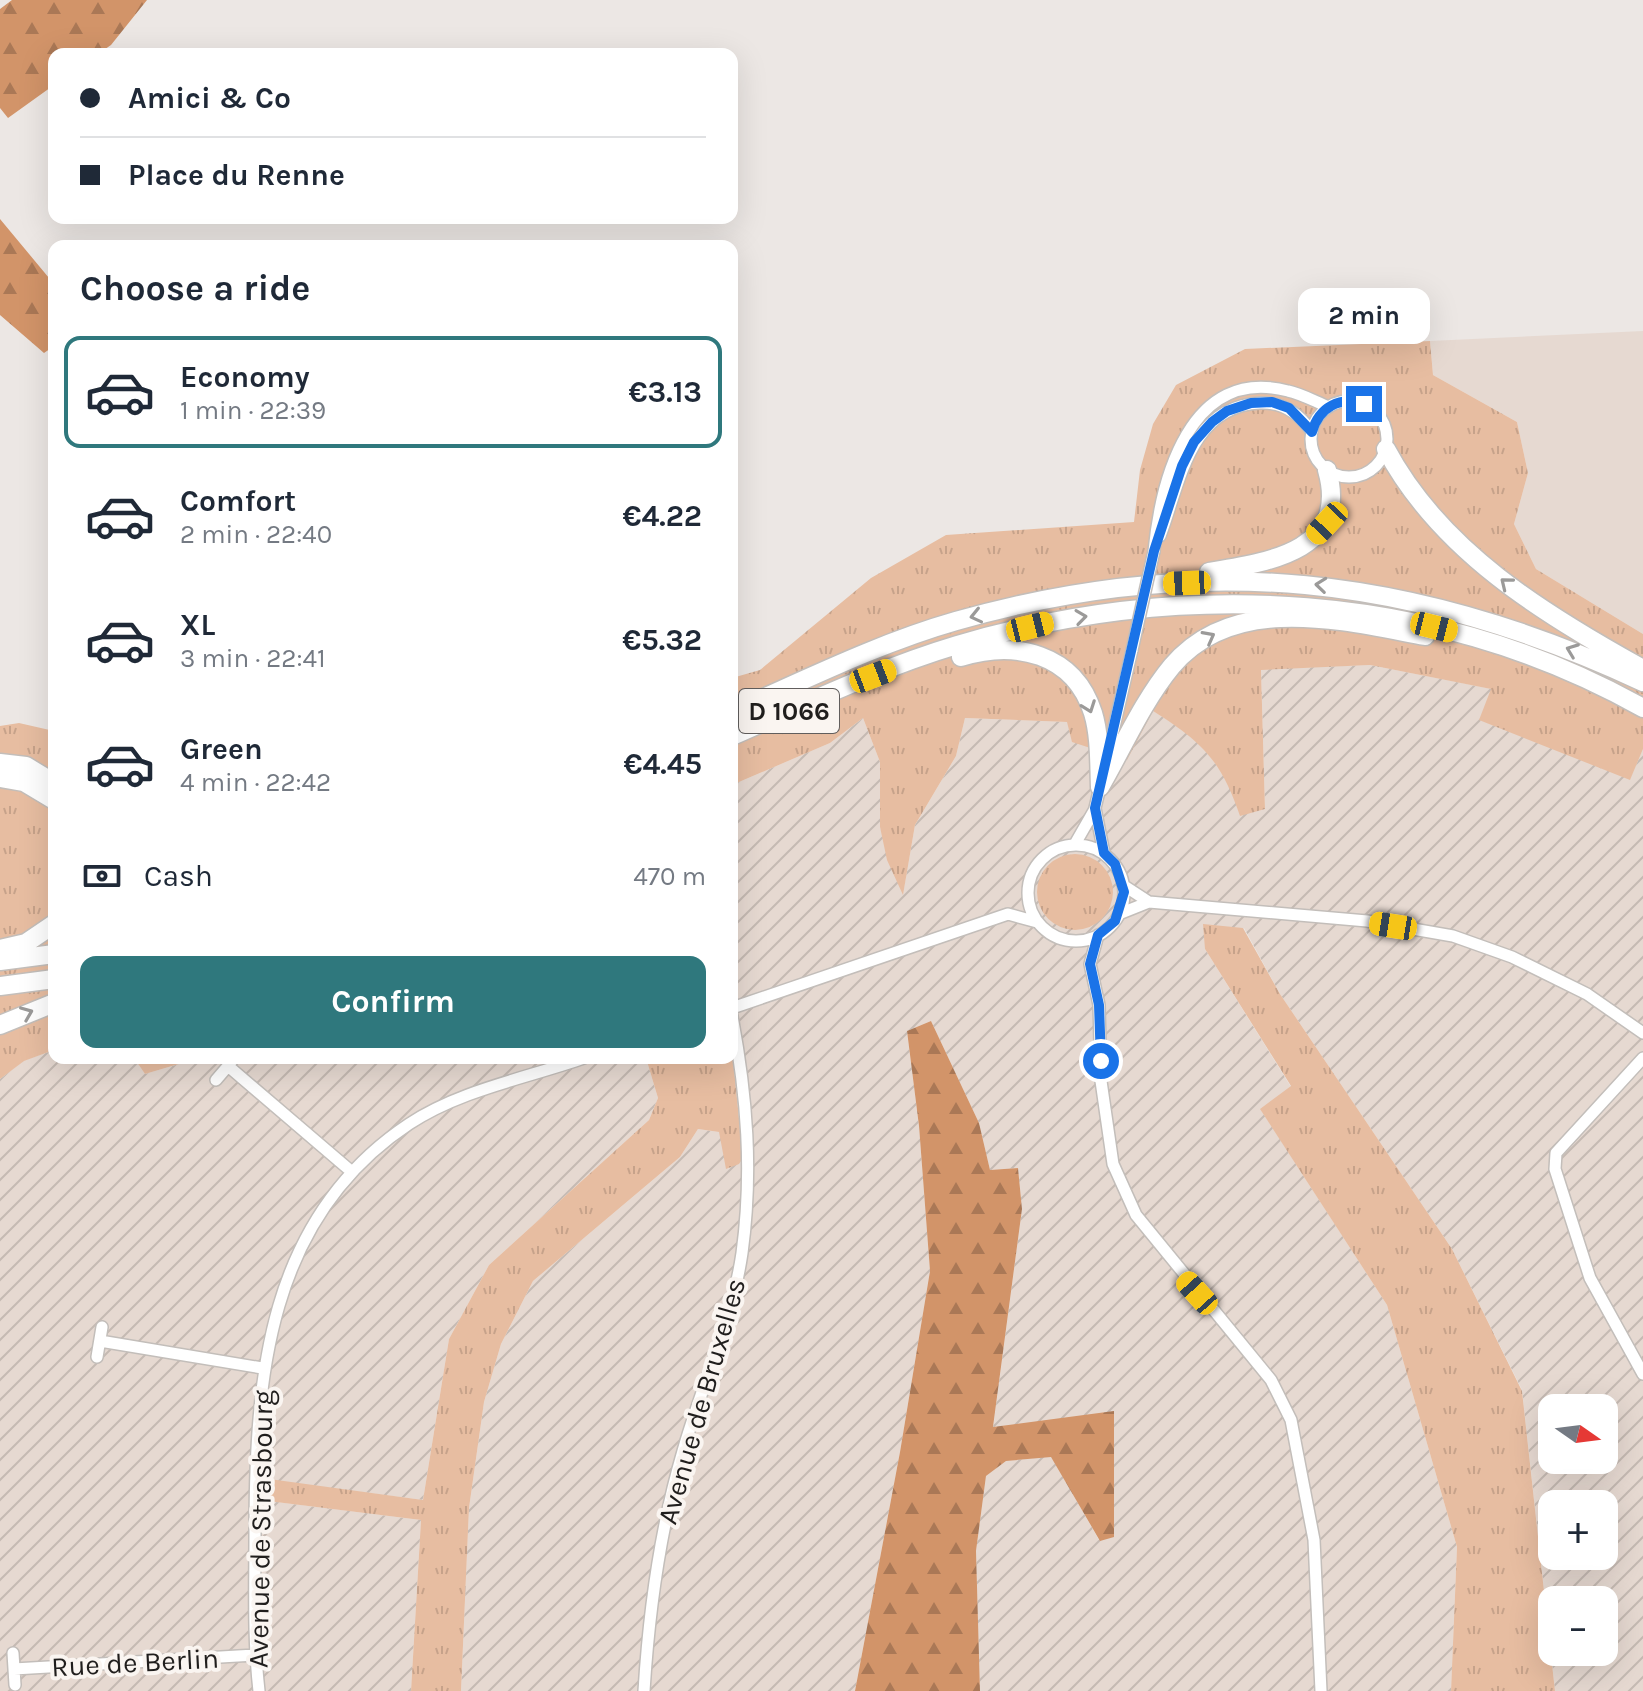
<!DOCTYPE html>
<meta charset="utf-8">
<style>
:root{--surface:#fff;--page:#f2f2f3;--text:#1f2937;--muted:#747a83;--line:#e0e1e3;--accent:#2f787d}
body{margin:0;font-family:Karla,sans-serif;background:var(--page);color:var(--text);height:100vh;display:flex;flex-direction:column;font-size:30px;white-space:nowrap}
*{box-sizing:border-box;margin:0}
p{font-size:26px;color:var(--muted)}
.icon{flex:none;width:44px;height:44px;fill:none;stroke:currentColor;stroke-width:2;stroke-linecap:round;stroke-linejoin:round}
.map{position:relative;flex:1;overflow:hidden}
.panel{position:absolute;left:48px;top:240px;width:690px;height:824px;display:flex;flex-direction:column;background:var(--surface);border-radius:16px;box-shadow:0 8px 32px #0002}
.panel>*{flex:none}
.guide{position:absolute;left:48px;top:48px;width:690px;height:176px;border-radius:16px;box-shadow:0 8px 32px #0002;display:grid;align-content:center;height:176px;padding:0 32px;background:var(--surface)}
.needle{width:52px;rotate:104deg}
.tools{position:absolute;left:1538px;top:1394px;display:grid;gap:16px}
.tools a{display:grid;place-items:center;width:80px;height:80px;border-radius:16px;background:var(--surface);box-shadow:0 8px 32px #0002;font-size:40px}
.end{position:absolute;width:36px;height:36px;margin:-18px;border:10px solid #1a73e8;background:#fff;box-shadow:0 0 0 4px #fff}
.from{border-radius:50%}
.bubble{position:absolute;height:56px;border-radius:16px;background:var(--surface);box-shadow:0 8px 32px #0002;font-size:26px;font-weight:700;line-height:56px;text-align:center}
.car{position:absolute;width:24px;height:48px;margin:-24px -12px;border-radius:10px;box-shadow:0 0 6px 2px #0007;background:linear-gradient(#f5c518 24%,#345 0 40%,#f5c518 0 76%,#345 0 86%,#f5c518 0)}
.guide b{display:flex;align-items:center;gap:28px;height:76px;font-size:30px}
.guide b+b{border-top:2px solid var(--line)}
.guide i{width:20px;height:20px;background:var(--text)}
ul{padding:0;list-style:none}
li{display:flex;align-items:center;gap:24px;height:112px;margin:0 16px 12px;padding:0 16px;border:4px solid transparent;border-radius:16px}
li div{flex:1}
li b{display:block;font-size:30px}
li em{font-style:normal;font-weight:700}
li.on{border-color:var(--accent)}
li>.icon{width:72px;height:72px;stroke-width:1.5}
h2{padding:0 32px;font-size:36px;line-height:96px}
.pay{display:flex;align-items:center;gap:20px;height:88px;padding:0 32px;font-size:30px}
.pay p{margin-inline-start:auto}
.cta{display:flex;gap:16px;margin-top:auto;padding:16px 32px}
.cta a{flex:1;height:92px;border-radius:16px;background:var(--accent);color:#fff;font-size:32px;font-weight:700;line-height:92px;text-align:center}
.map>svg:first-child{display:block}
.built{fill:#e6d9d1}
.industrial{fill:url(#industrial-furrows);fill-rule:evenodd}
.grass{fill:url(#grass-tufts)}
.forest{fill:url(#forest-firs)}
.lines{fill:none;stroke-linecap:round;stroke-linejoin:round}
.minor-casing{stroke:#c3beba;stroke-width:14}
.trunk-casing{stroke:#c3beba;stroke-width:21}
.minor{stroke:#fff;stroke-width:11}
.trunk{stroke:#fff;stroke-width:18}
.minor-bridge-casing{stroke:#c3beba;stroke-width:14;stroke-linecap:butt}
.minor-bridge{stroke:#fff;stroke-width:11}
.oneway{stroke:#9b9a99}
.route{stroke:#1a73e8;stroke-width:10}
.labels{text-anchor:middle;stroke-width:8;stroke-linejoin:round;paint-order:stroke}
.shield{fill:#faf5f1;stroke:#615e5d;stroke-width:2}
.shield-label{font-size:26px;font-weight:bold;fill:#201e1d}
.street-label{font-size:28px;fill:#201e1d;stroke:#faf5f1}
</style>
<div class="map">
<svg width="1643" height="1691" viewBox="0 0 1643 1691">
<defs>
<pattern id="industrial-furrows" width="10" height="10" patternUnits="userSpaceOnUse" patternTransform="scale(2)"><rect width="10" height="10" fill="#e6d9d1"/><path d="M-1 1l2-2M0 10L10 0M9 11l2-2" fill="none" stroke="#c5bab3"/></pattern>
<pattern id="grass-tufts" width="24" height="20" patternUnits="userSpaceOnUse" patternTransform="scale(2)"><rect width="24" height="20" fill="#e7bda1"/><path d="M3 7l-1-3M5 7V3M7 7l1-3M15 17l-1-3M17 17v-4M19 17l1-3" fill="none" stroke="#c6a28a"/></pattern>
<pattern id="forest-firs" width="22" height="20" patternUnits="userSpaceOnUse" patternTransform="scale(2)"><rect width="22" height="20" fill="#d29469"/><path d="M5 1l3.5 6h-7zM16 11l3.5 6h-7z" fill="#aa7856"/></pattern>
</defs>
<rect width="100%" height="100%" fill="#ece7e4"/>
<path class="built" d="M1643 331V634L1536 569 1514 524 1528 473 1517 422 1433 375 1430 341Z"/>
<path class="industrial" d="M1370 665 1492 689 1480 720 1630 779 1643 749V1691H1555L1522 1390 1452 1249 1280 994 1244 928 1205 949 1291 1087 1261 1110 1387 1305 1457 1547 1451 1691H980L976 1551 986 1476 1006 1461 1051 1456 1099 1540 1114 1412 993 1428 1022 1209 1018 1168 990 1170 979 1123 931 1021 907 1031 919 1126 930 1271 900 1452 855 1691H461L469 1508 484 1402 501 1344 533 1281 680 1157 698 1129 719 1132 743 1158 732 1049V785L830 743 863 718 880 762V827L903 894 915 825 956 756 965 718 1067 722 1153 711 1195 737 1228 780 1265 809 1261 669ZM1552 1408H1604V1460H1552ZM1552 1504H1604V1556H1552ZM1552 1600H1604V1652H1552Z
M54 1050V1058H134L145 1074 199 1058H646L658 1098 649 1120 489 1265 449 1339 423 1500 262 1479 261 1500 421 1520 411 1691H0V1079L23 1061Z"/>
<path class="grass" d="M1430 341 1433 375 1517 422 1528 473 1514 524 1536 569 1643 634V749L1630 780 1479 720 1491 689 1370 665 1261 670 1265 809 1240 816C1221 760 1202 742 1153 711L1127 760 1072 742 1067 722 965 718 956 756 915 825 903 895 887 860 880 827V762L863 718 830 743 732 785V678L760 670 871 578 946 535 1134 522 1140 470 1153 424 1176 385 1245 349Z
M19 723 54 731V1050L24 1061 0 1079V726Z
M1037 892a38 38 0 1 1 76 0a38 38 0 1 1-76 0Z
M1203 924 1243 928 1280 994 1452 1249 1522 1391 1555 1691H1451L1457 1547 1387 1305 1260 1109 1291 1086 1205 949Z
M732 1049 743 1158 739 1164 726 1169 719 1132 698 1129 680 1157 533 1281 501 1344 484 1402 469 1508 461 1691H411L421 1520 260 1500 262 1478 423 1500 449 1339 489 1265 649 1120 658 1098 646 1058H732Z
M134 1058H199L145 1074Z"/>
<path class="forest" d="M12 0H147L111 45 98 54H54V85L8 118 0 108V9Z
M0 219 54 284V346L44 353 0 315Z
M931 1021 979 1123 990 1170 1018 1168 1022 1209 993 1427 1114 1411V1537L1100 1541 1051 1457 1006 1461 986 1476 976 1551 980 1691H855L900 1452 930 1271 919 1126 907 1031Z"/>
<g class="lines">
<g class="minor-casing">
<path id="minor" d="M1311 439a38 38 0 1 1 76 0a38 38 0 1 1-76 0Z
M1160 536C1180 484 1189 406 1260 403 1283 402 1299 413 1312 432
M1154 551C1161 479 1190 365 1288 391 1302 394 1316 402 1329 407
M1105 766 1132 650
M1101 783 1095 808 1104 853
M1075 844 1095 809
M1028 893a48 48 0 1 1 96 0a48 48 0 1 1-96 0Z
M1123 885 1149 902
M1119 914 1149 902 1367 921 1453 936 1512 957 1587 994 1643 1033
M1098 935 1090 964 1099 1005 1101 1081 1113 1164 1136 1215 1271 1380 1291 1420 1314 1540 1321 1691
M732 1008 1008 914 1037 922
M234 1058 228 1066 352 1172
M1643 1058 1556 1153 1555 1169 1590 1278 1643 1374
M216 1080 228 1066
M100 1341 262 1368
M97 1357 102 1327
M13 1653 15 1685
M14 1669 255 1655
M259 1691C253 1639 255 1586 255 1534 255 1379 267 1218 409 1124 460 1090 527 1078 584 1058
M644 1691C649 1610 660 1529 683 1451 702 1384 732 1322 742 1253 753 1172 747 1096 732 1016"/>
</g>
<g class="trunk-casing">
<path id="trunk" d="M1386 449C1440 551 1545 615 1643 669
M1209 572C1269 562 1350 551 1327 470
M961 657C1015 640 1074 653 1093 713 1100 736 1099 763 1100 787
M732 712C805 680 879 643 956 621 1201 551 1414 575 1643 682
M732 736C805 704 880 668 957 645 1185 578 1433 590 1643 708
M0 763 26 766 54 783
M0 778 24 782 54 800
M1100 787C1123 747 1143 701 1172 666 1234 592 1344 621 1425 636
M0 949 26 943 54 924
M0 961 54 954
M0 986 54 979
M0 1025 54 1003"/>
</g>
<use href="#minor" class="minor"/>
<use href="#trunk" class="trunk"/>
<g class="minor-bridge-casing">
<path id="minor-bridge" d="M1132 650 1154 551"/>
</g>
<use href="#minor-bridge" class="minor-bridge"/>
</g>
<defs><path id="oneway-chevron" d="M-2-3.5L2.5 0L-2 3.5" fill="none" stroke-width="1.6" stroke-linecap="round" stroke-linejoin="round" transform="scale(2)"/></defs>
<g class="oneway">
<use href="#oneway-chevron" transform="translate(1506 583) rotate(-141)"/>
<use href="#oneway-chevron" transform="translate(1321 585) rotate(-174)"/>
<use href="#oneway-chevron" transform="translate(976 616) rotate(167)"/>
<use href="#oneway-chevron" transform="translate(1081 617) rotate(-8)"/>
<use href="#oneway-chevron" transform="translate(1209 637) rotate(-28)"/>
<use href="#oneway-chevron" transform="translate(1572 650) rotate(-159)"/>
<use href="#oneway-chevron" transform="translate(1089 707) rotate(70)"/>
<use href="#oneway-chevron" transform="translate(27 1013) rotate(-22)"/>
</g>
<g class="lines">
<path class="route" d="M1101 1061 1099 1005 1090 964 1098 935 1115 921 1124 892 1115 864 1104 853 1095 808 1154 551 1182 466 1194 442 1212 422 1227 411 1251 403 1272 402 1289 408 1312 432C1319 407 1340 396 1364 404"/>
</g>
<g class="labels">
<rect class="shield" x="739" y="689" width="100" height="44" rx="6"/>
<g class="shield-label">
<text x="789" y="720">D 1066</text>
</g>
<g class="street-label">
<text transform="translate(701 1401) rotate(-74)" y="10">Avenue de Bruxelles</text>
<text transform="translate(260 1529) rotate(-89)" y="10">Avenue de Strasbourg</text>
<text transform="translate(135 1662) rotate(-3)" y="10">Rue de Berlin</text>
</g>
</g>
</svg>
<div class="tools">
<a><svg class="needle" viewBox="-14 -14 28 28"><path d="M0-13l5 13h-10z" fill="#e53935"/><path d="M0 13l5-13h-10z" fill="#747a83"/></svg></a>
<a>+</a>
<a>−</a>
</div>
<i class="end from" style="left:1101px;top:1061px"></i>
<i class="end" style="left:1364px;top:404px"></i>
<div class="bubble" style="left:1298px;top:288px;width:132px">2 min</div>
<i class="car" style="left:1327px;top:523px;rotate:223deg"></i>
<i class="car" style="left:1187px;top:583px;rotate:268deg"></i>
<i class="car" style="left:1030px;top:627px;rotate:76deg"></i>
<i class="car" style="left:1434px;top:627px;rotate:104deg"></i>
<i class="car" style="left:873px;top:676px;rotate:69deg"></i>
<i class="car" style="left:1393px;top:926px;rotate:279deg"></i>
<i class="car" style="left:1197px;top:1293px;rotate:318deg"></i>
<div class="guide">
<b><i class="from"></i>Amici &amp; Co</b>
<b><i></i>Place du Renne</b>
</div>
<section class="panel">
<h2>Choose a ride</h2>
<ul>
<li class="on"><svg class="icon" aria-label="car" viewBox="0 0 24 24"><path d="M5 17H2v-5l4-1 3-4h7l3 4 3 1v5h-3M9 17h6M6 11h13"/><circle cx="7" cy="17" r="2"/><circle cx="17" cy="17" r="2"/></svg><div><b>Economy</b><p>1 min · 22:39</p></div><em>€3.13</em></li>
<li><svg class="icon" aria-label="car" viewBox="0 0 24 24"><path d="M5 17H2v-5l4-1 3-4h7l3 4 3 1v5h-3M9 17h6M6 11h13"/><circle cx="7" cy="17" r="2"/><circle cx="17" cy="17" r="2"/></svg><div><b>Comfort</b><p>2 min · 22:40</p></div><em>€4.22</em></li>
<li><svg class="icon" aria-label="car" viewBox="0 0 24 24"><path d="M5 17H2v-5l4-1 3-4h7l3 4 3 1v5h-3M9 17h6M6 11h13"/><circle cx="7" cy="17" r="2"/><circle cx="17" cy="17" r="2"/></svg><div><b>XL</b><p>3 min · 22:41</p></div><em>€5.32</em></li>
<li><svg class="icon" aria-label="car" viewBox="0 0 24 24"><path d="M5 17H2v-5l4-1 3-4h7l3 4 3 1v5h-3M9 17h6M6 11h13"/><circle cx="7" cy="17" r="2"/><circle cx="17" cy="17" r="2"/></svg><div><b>Green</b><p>4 min · 22:42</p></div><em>€4.45</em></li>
</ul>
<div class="pay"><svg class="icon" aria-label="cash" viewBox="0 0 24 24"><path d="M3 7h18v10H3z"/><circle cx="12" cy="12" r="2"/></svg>Cash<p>470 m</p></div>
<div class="cta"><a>Confirm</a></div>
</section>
</div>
